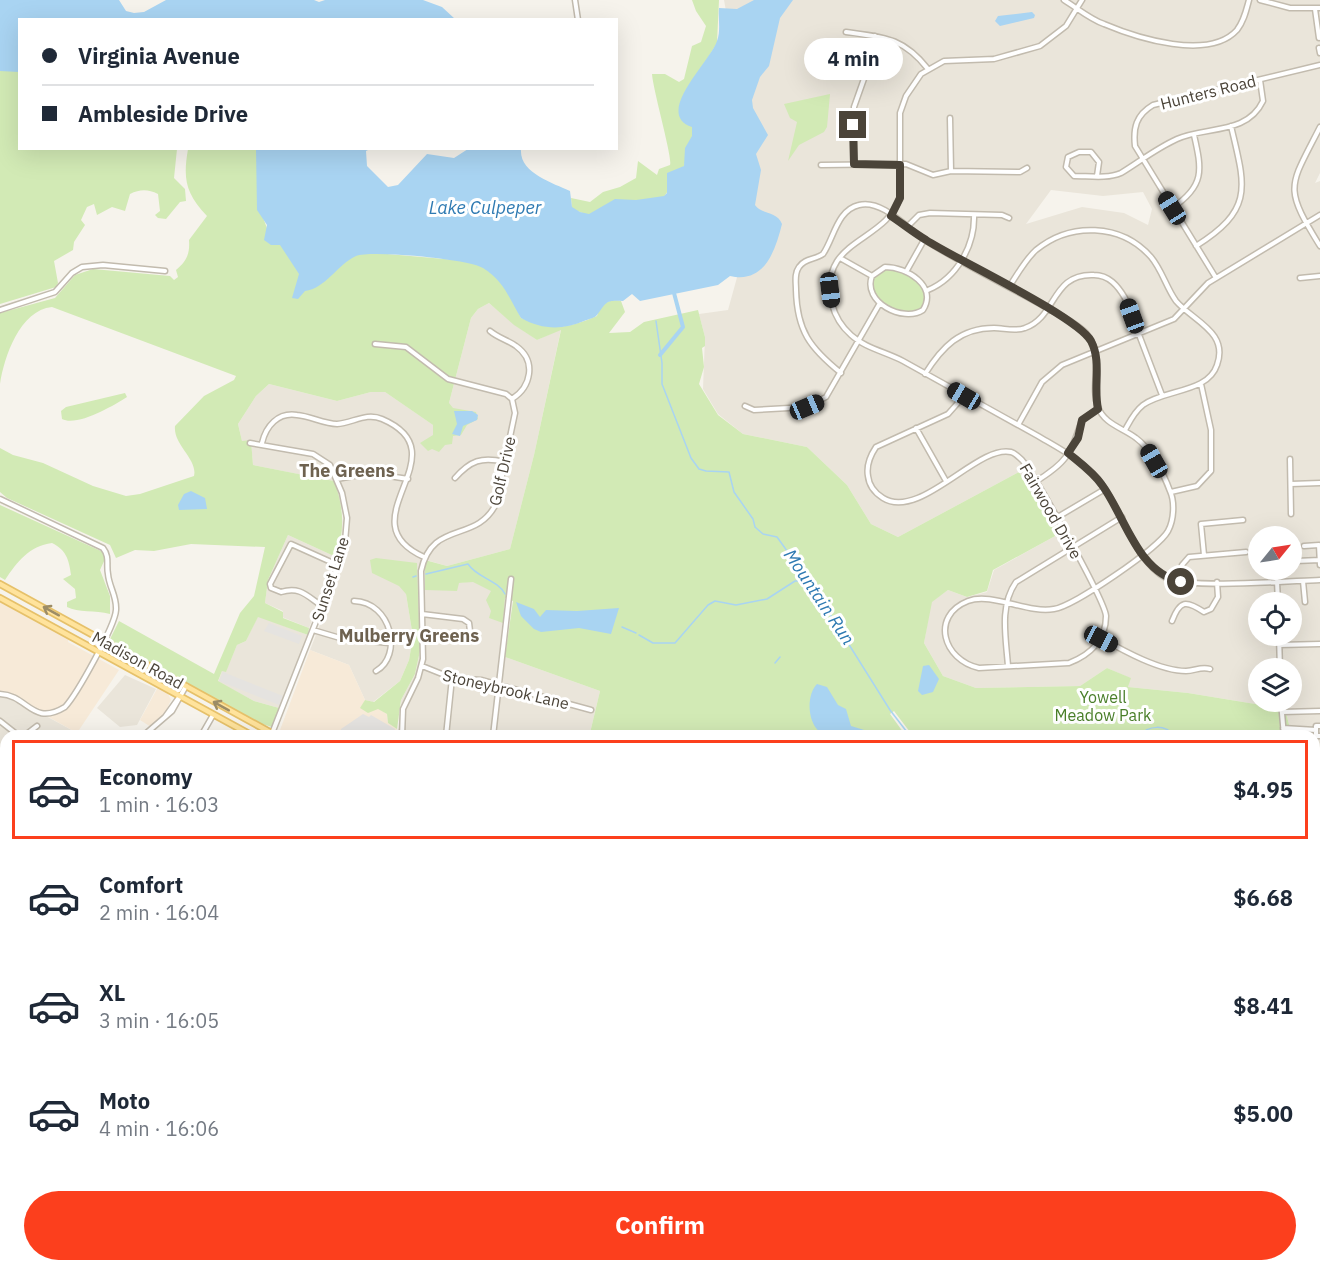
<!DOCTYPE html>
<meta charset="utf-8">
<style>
:root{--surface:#fff;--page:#f6f6f7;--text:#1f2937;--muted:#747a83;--line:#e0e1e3;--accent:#fc3f1d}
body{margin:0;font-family:"IBM Plex Sans",sans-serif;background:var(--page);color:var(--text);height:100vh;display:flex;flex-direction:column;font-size:22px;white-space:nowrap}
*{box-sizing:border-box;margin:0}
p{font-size:20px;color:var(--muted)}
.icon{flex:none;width:33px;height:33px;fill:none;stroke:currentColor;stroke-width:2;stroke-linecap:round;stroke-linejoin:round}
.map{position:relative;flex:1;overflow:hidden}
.sheet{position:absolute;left:0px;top:730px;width:1320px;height:542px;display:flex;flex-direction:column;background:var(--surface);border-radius:18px 18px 0 0;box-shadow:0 6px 24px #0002}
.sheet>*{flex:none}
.top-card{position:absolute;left:18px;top:18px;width:600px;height:132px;border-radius:0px;box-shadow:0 6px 24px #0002;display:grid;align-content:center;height:132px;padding:0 24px;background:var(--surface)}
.needle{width:39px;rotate:60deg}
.controls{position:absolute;left:1248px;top:526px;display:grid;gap:12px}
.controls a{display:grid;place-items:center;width:54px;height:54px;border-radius:50%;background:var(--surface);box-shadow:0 6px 24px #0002;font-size:30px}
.end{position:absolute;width:27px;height:27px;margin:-14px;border:8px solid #4b4439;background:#fff;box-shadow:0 0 0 3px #fff}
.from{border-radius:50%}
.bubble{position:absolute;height:42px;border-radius:21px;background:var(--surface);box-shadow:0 6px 24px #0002;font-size:20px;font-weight:700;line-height:42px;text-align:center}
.car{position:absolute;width:18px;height:36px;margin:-18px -9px;border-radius:8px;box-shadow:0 0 4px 2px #0007;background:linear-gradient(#222 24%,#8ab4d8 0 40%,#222 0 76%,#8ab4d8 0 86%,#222 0)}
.top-card b{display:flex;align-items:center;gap:21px;height:57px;font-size:22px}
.top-card b+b{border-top:2px solid var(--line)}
.top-card i{width:15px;height:15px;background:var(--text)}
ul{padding:10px 0 0;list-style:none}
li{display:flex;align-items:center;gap:18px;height:99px;margin:0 12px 9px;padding:0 12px;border:3px solid transparent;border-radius:0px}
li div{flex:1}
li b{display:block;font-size:22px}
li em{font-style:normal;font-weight:700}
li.active{border-color:var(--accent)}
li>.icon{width:54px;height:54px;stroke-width:1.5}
.action{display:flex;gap:12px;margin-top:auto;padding:12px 24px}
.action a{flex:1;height:69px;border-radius:36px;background:var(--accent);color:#fff;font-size:24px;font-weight:700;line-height:69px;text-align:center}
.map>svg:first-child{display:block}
.residential{fill:#eae5da;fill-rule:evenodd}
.commercial{fill:#f7ead8}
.green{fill:#d2eab5}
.parking{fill:#e5e3e0}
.water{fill:#a9d4f2}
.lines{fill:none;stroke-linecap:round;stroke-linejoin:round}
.stream{stroke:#a9d4f2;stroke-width:1.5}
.canal{stroke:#a9d4f2;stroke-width:4}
.minor-casing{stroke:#c2bbae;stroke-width:7}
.major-casing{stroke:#e6c16a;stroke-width:8}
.minor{stroke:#fff;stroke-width:4}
.major{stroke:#ffe39c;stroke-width:4.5}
.rail-casing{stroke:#9a9a9a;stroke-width:4}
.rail{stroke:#fff;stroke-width:1.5;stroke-dasharray:4.5;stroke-linecap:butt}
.oneway{stroke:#9c8c66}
.route{stroke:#4b4439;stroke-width:8}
.labels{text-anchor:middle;stroke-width:6;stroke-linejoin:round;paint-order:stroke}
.street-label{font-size:16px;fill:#4b4439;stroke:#fff}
.park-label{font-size:16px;fill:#4a7f2a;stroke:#fff}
.water-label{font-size:18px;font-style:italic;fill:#2e7ab2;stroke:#fff}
.neighbourhood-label{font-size:18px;font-weight:bold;fill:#6e6250;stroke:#fff}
</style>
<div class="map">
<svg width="1320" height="1271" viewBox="0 0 1320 1271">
<rect width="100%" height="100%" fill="#f6f3ec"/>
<path class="residential" d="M724 0H1320V173L1315 183 1320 181V749L1314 748V736H1292L1285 709 1188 693 1128 687 1130 678 1107 668 1080 686 976 688 943 676 924 643 931 602 948 590 967 597 987 592 994 570 1057 535 1019 472 898 537 871 524 847 485 807 447 743 434 718 414 703 389 705 337 699 314 728 310 741 263 728 22ZM1051 190 1103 196 1143 192 1152 209 1148 225 1124 213 1082 207 1026 224ZM1258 537H1292V570H1258ZM1258 603H1292V636H1258ZM1258 669H1292V702H1258Z
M489 303 515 325 537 340 561 329 534 455 510 549 447 566 426 560 459 583 473 581 505 597 491 736H394L399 728 401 700 415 674 420 651 417 594H406L413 637 409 660 400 681 373 702 365 700 349 665 310 650 345 561 336 558 309 628 282 617 283 611 265 603 268 580 288 535 336 557 342 533 343 514 333 481 253 465 251 441H242L238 424 256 396 269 384 337 401 371 392H385L439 429 449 403 471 318 478 309Z
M258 616 308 635 279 708 254 701 218 682 222 671H226L237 645 246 641Z
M505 657 600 691 590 733 580 736H496Z
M125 675 156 689 137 725 120 727 97 708Z
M0 694H6L77 733 73 736H6V1266H372V1271H0Z
M1320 867V946L1314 947V869Z
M397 1266H696L699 1271H397Z
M737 1266H827L826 1271H740Z
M894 1266H1057L1049 1271H901Z"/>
<path class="commercial" d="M0 601 69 638 68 642 119 670 77 733 15 698 0 694Z
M310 650 349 665 365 700 362 707 378 708 387 714 388 723 397 729 394 736 281 735 280 730Z
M158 687 167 692 171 700 164 715 151 727 140 720Z
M1320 948V1014L1314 1016V949Z
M837 1266H894L901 1271H836Z"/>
<path class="green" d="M692 0H719L717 43 691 85 693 135 684 166 664 197 597 211 588 215 572 209 571 198 590 202 603 192 620 187 636 178 638 161 657 175 659 169 670 165C673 159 653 90 652 74H665L679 82 684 79 692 46 701 42 706 26 696 11Z
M0 70 19 71 20 148 177 149 174 178 185 189 186 201 180 202 166 219 158 218 155 215 160 211 158 194C148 189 140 189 130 194L125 211 112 207 97 215 94 204 87 207 81 220 85 225 74 242 73 250 54 261 58 283 56 287 0 304Z
M830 94 827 127 824 132 799 145 788 161 797 122 790 118 784 104Z
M188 149H258L262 189 259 207 273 244 479 262 504 282 521 318C553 331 565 329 597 316 600 304 610 298 621 301L625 312 609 333 630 332 644 322 698 310 705 337V346L702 348 704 367 699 384 718 415 743 434 807 447 847 485 871 524 898 537 1019 472 1057 535 993 570 987 591 967 597 948 590 932 602 924 643 943 676 976 688 1080 686 1107 668 1131 678 1128 687 1188 693 1285 709 1292 736H913L894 711 890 714 906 736H580L590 733 600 691 505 657 513 601 505 598 503 623 489 618 491 611 486 600 491 591 473 582 459 583 457 591 425 590V560L447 566 510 549 534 455 561 330 537 340 514 325 489 303 478 309 471 318 449 403 453 408 476 412 478 419 467 425 461 435 453 436 452 444 445 445 439 452 432 449 428 451 420 443 433 435V425L385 392H371L337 401 269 384 256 396 238 424 242 441 251 440 253 465 334 481C344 507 345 531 336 557L288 535 268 580 265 603 283 612V618L309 628 308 635 258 617 246 641 237 645 226 672 222 671 218 681 254 701 279 708 272 727 262 724 109 641 119 621 214 674 240 613 254 596 265 547 191 544 154 551 135 550 116 558 110 545 7 498 0 492V448L13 455 43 463 93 486 126 496 140 494 194 476C198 459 173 445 175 426L204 396 234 380 236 376 52 307C20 310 4 357 0 384V313L55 298 75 275 93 269 170 276 174 280 178 277 176 270C187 261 190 253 189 240L207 216C185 193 183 178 188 149Z
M885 267C901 270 918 275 928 290L923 310 908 316 880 303 870 288 872 276Z
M125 393 127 397C113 406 77 427 62 419L61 411 66 407Z
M0 505 103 552 105 559 100 570 110 596V614C95 610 78 613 67 607V602L76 598 75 589 63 579 71 575C69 559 66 550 52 543 29 546 17 562 5 580L0 577Z
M376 558 417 563 420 651 415 674 401 700 397 729 388 723 387 714 378 709 368 713 360 708 365 700 374 702 400 681 409 660 413 637 406 594 399 586 372 573 370 560Z
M1314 752 1320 753V867L1314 869Z
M1320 1156V1271H1245L1244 1266H1314V1157Z"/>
<path class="parking" d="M269 623 302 636 299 644 264 631Z
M223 672 283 696 279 705 219 681Z
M363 714 369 717 371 715 395 729 393 736H340L341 729Z"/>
<path class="water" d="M0 0H119L126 11 134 13 144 12 166 0H314L319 2 325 0H423L442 7 455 19 20 20 19 72 0 71Z
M754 0H793L780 18 769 66 760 77 752 100 753 108 768 135 756 154 761 170 755 205C762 215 777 211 782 224 775 252 764 284 730 276L718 285 640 301 632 294 623 301C605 300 607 302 597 315 595 318 588 319 584 321 563 330 542 330 521 318 509 298 504 281 483 268 468 259 372 250 356 256 338 264 325 289 305 291L298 299 292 298 299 274 280 245H271L264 240 267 225 257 210 256 149H370L366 151 367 166 388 187 398 185 427 154 454 158 468 149H521C519 173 553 183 570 191L572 207 580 212 589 214 615 199 636 200 664 196 667 193V173L684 166 685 148 692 136V127C653 114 710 62 717 41 721 30 718 19 719 8L737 9Z
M1032 12 1035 15 1034 18 1000 26 995 21 998 16Z
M454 411H472L478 415 477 420 463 426 460 436 452 434 457 424Z
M191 491 205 498 207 509 179 510 178 505 184 494Z
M516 602 534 609 540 617 546 610 577 611 619 608 611 634 579 628 541 632 534 629 521 616Z
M929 665 939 679 933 692 922 695 918 691 923 666Z
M817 684 827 687 838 705 846 709 851 726 871 732 874 736C860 737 839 741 827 736 807 730 805 696 817 684Z"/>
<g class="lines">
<path class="stream" d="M656 321 662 363V384L691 458 699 469 706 471 729 472 734 492 753 519 755 527 763 534 777 537 811 584 890 710 910 736
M426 574 468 564C477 578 498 580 505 594
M413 577 416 576
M622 627 636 633
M639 635 653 643H675L708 605 715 601 736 605 767 599 795 581H809
M775 663 780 657
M1138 736C1149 725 1165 724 1175 736
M1314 791 1320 790
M0 960H6"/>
<path class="canal" d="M660 355 683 327 674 293"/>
<g class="minor-casing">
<path id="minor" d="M575 0 578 20
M1064 0C1077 8 1090 19 1104 24 1137 38 1209 61 1237 30 1244 21 1246 11 1249 0
M1082 0 1066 26 1040 46 994 59 944 61 921 74 906 96 900 113V197C886 244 817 238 832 304 835 316 842 327 851 335 865 348 886 352 903 361 948 386 993 411 1038 436 1060 449 1084 461 1100 482 1121 508 1136 563 1166 578 1190 589 1289 581 1320 580
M1260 0 1290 8H1320
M1315 9 1319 38
M846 32C883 37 903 37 928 69
M1319 48 1320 53
M950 118 951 171
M1320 127C1289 188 1283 186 1320 246
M854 164V107L871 59 875 36
M821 165 906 164 933 175 951 171 1020 172 1027 168
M1097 176 1099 162 1091 152H1079L1068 157 1066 167 1074 176C1089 176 1107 179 1121 173 1139 162 1157 148 1177 139 1206 126 1247 135 1263 101L1260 80
M1172 208C1205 186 1202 170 1194 135
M907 227 919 215 930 213 1002 215 1009 218
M1196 246C1255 209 1245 186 1231 126
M840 258 872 276
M885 267C907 267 938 286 923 310 903 323 862 302 872 276Z
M906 272 924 240
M1216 278 1135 146C1133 128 1136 115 1153 105L1320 65
M1300 278 1320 276
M1009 287C1017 275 1025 260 1036 250 1070 222 1121 223 1151 257 1162 270 1166 287 1176 301 1193 321 1229 332 1217 365 1208 393 1165 389 1143 405 1134 412 1130 421 1125 430
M928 290C957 278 975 245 974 215
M0 310 55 292 72 273 82 267 103 265 165 271
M490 331C498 338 508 340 516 346 537 361 531 387 512 399
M375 344 406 347 448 379 506 394 512 399 515 413 496 504C476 544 432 519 421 571L423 659 418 678 403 709 402 736
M841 373C810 348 797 331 796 290 796 282 794 274 799 267 805 258 815 260 823 254 834 238 837 210 859 205 882 199 907 228 925 240 961 263 1002 283 1040 304 1055 313 1074 321 1086 333 1106 356 1089 383 1098 407 1104 424 1123 428 1136 438 1150 448 1164 474 1170 491 1175 502 1174 520 1168 531 1159 548 1074 606 1054 609 1028 614 992 592 968 601 930 616 943 660 979 668L1069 663C1090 655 1106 640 1106 616 1105 601 1035 475 1022 460 1019 457 1015 453 1011 452 978 444 920 521 883 498 875 493 869 486 868 476 866 465 870 456 876 447L948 414 964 396
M925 374C942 347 960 328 994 328 1004 328 1015 332 1025 328 1057 317 1051 273 1094 275 1109 275 1118 286 1125 298L1162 395
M745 406 754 410 807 407 826 397 880 303
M1018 425 1042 382 1062 365 1174 319 1208 283 1320 215
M916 428 946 481
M250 443 313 454 330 465 342 493 347 518 345 542 337 568 271 736
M262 443C266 426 278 412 297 415 310 416 324 424 337 424 353 423 366 412 382 419 464 454 343 521 424 557
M1290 459 1291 514
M455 478C470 461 482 456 504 462
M337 479 370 473 408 479
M1035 482C1068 462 1070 454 1082 420L1098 409
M1291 484 1320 483
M1171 492 1197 486 1211 471V430L1201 384
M0 499 103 548C110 557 106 565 108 574 109 587 117 596 116 610 115 626 77 694 65 707 32 727 28 695 0 694
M1056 518 1105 489
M1304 546 1319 545 1320 565
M1204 555 1201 524 1243 520
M1296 561 1320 560
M1277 581 1278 603
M1303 581 1305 602
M1179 582 1182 565 1189 557 1246 552
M354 601C392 602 403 656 376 671
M322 606C307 596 300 586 281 592L271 588 270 584 291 544 331 562 336 568
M422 614 463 619 469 623 470 631
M1172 621C1180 600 1186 600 1204 612L1211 609 1218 597 1217 582
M313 630 340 638 389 643
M1279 636 1280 669
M1101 638C1124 651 1160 671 1186 671 1195 671 1201 666 1210 669
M1279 645 1320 644
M422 666 452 678 481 680 591 710
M1008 666C1006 638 999 606 1016 582L1122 517
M1281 702 1284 736
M1282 712 1320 711
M165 717 180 696
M0 721 19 736
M1283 728 1316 730
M1316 730V736H1320
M1316 730V726H1320
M24 736 37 726
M143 736 172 711 186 686
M201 736 213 715
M446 736 452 678
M493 736 511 579
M0 761 6 754
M0 862H6
M1314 872 1320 871
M1314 948 1320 946
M0 1007 6 1008
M1314 1039 1320 1063
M1314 1092 1320 1091
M0 1106 6 1061
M1314 1125 1320 1123
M0 1209H6
M70 1266V1271
M192 1266V1271
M342 1266V1271
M426 1266V1271
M660 1266 661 1271
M807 1266 816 1271
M885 1266 895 1271
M946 1266 949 1271
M1213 1266 1214 1271
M119 1271V1266
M229 1271V1266
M582 1271 584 1266
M864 1271 866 1266"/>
</g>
<g class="major-casing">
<path id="major" d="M0 584 277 736
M0 598 253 736
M1314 1019 1320 1018
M753 1271 760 1266
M832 1271 833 1266"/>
</g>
<use href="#minor" class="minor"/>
<use href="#major" class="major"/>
<g class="rail-casing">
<path id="rail" d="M1314 1149H1320
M1052 1271 1060 1266"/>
</g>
<use href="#rail" class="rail"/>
</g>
<defs><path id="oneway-shaft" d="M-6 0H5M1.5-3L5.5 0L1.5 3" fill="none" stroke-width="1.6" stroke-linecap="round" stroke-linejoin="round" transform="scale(1.5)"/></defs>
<g class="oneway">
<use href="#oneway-shaft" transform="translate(51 611) rotate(-151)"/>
<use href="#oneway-shaft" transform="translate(221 706) rotate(-151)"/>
</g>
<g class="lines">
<path class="route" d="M853 125 854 164 900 165V198L891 216C903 224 914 233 926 240 957 260 1077 316 1091 341 1102 362 1093 386 1098 409L1082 420 1078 438 1068 453C1080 463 1093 472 1102 485 1126 518 1137 572 1181 582"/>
</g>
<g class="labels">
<g class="street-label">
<text transform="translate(1208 92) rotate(-14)" y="6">Hunters Road</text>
<text transform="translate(502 471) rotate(-77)" y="6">Golf Drive</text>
<text transform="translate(1051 511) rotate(60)" y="6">Fairwood Drive</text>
<text transform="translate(330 579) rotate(-72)" y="6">Sunset Lane</text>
<text transform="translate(138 660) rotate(29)" y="6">Madison Road</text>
<text transform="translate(506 689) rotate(13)" y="6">Stoneybrook Lane</text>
</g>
<g class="park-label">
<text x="1103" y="703">Yowell<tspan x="1103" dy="18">Meadow Park</tspan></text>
</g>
<g class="water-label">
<text x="485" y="214">Lake Culpeper</text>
<text transform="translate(819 597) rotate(56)" y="6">Mountain Run</text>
</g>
<g class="neighbourhood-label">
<text x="347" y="477">The Greens</text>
<text x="409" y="642">Mulberry Greens</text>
</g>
</g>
</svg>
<div class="controls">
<a><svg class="needle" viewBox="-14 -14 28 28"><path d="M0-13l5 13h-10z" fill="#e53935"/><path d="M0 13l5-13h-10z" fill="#747a83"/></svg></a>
<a><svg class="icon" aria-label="locate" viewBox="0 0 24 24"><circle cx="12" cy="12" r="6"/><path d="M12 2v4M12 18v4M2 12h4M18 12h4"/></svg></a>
<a><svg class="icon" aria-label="layers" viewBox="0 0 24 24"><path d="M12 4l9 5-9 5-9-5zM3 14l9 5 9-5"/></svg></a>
</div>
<i class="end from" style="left:1181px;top:582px"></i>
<i class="end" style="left:853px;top:125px"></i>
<div class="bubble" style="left:804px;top:38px;width:99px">4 min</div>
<i class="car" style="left:1172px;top:208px;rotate:328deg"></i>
<i class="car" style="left:830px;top:290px;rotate:173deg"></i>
<i class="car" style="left:1132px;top:316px;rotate:340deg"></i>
<i class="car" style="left:964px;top:396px;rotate:300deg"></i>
<i class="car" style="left:807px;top:407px;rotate:67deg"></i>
<i class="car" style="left:1154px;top:461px;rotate:330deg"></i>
<i class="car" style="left:1101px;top:639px;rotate:118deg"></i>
<div class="top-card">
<b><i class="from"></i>Virginia Avenue</b>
<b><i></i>Ambleside Drive</b>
</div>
<section class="sheet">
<ul>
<li class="active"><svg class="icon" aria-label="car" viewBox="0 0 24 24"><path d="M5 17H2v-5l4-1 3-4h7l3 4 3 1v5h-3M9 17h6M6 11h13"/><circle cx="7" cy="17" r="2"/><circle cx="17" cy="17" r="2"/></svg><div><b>Economy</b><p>1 min · 16:03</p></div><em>$4.95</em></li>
<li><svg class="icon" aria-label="car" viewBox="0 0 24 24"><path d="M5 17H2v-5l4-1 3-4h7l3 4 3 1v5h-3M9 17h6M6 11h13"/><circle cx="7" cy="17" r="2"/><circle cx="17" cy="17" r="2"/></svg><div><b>Comfort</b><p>2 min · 16:04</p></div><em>$6.68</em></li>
<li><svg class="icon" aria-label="car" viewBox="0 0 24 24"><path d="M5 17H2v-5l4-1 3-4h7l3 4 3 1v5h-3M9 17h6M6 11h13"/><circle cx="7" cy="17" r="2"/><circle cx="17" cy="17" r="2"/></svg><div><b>XL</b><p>3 min · 16:05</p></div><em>$8.41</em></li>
<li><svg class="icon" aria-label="car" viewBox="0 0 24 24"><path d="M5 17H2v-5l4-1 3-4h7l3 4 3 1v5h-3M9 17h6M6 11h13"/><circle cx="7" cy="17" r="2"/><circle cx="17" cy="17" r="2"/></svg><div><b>Moto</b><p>4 min · 16:06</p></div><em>$5.00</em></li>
</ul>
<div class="action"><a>Confirm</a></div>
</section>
</div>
